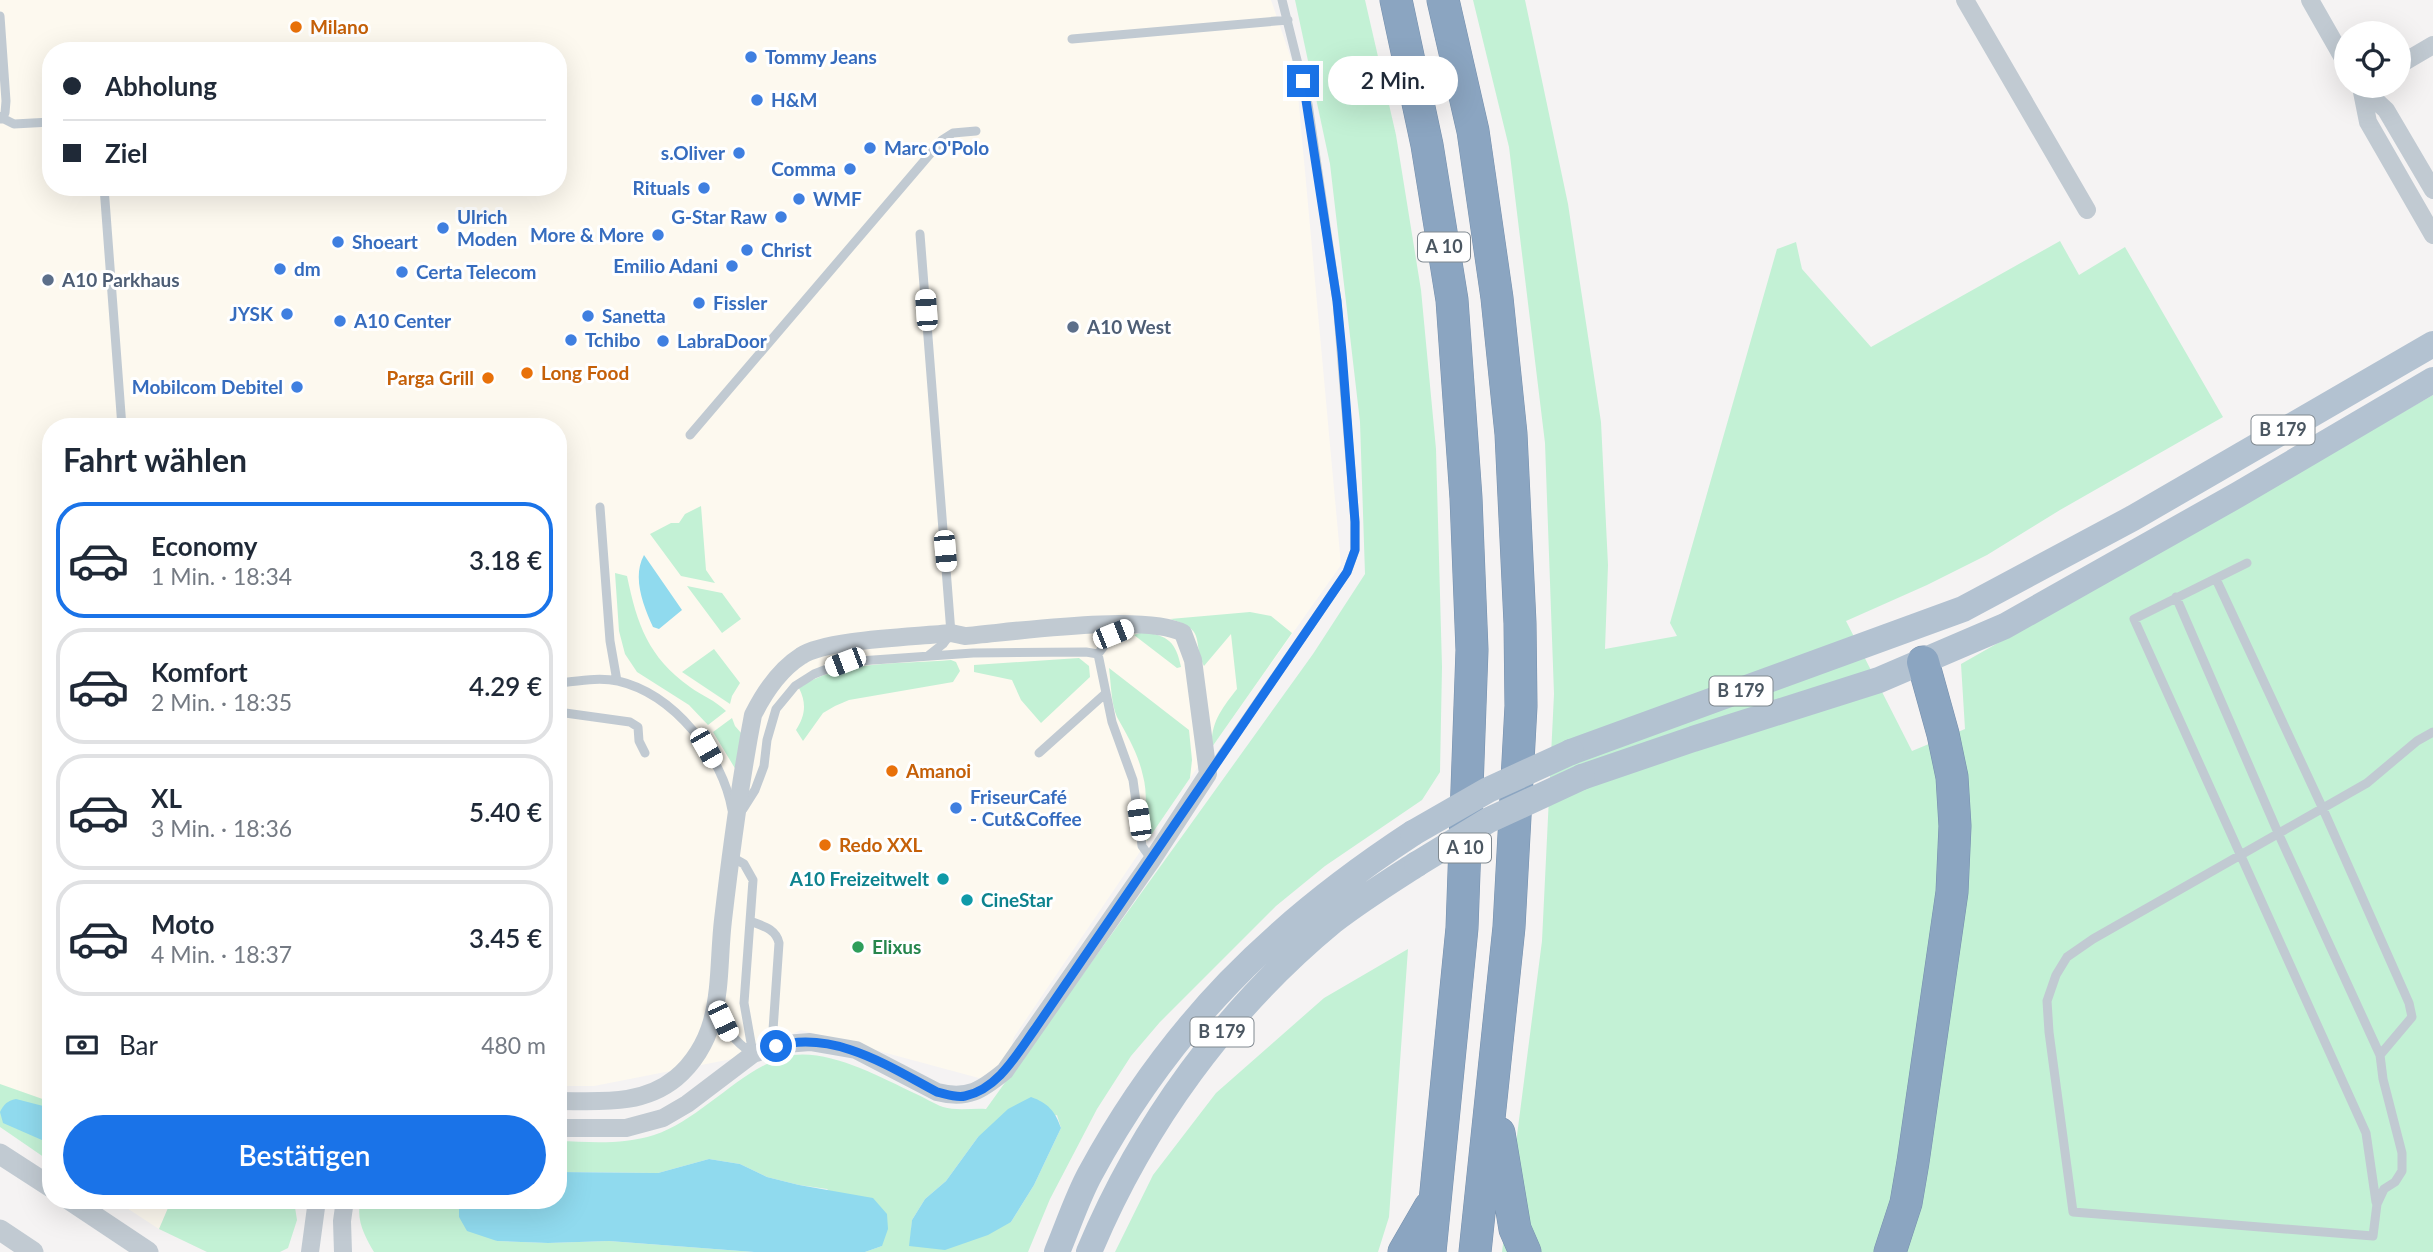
<!DOCTYPE html>
<html lang="de">
<meta charset="utf-8">
<style>
:root{--surface:#fff;--page:#f6f6f7;--text:#1f2937;--muted:#747a83;--line:#e0e1e3;--accent:#1a73e8}
body{margin:0;font-family:Lato,sans-serif;background:var(--page);color:var(--text);height:100vh;display:flex;flex-direction:column;font-size:26px;white-space:nowrap}
*{box-sizing:border-box;margin:0}
p{font-size:23px;color:var(--muted)}
.icon{flex:none;width:38px;height:38px;fill:none;stroke:currentColor;stroke-width:2;stroke-linecap:round;stroke-linejoin:round}
.map{position:relative;flex:1;overflow:hidden}
.sheet{position:absolute;left:42px;top:418px;width:525px;height:791px;display:flex;flex-direction:column;background:var(--surface);border-radius:28px;box-shadow:0 7px 28px #0002}
.sheet>*{flex:none}
.guide{position:absolute;left:42px;top:42px;width:525px;height:154px;border-radius:28px;box-shadow:0 7px 28px #0002;display:grid;align-content:center;height:154px;padding:0 21px;background:var(--surface)}
.fabs{position:absolute;left:2334px;top:21px;display:grid;gap:14px}
.fabs a{display:grid;place-items:center;width:77px;height:77px;border-radius:50%;background:var(--surface);box-shadow:0 7px 28px #0002;font-size:35px}
.end{position:absolute;width:32px;height:32px;margin:-16px;border:9px solid #1a73e8;background:#fff;box-shadow:0 0 0 4px #fff}
.from{border-radius:50%}
.bubble{position:absolute;height:49px;border-radius:24px;background:var(--surface);box-shadow:0 7px 28px #0002;font-size:23px;font-weight:600;line-height:49px;text-align:center}
.car{position:absolute;width:21px;height:42px;margin:-21px -10px;border-radius:9px;box-shadow:0 0 5px 2px #0007;background:linear-gradient(#fff 24%,#345 0 40%,#fff 0 76%,#345 0 86%,#fff 0)}
.guide b{display:flex;align-items:center;gap:24px;height:66px;font-size:26px}
.guide b+b{border-top:2px solid var(--line)}
.guide i{width:18px;height:18px;background:var(--text)}
ul{padding:0;list-style:none}
li{display:flex;align-items:center;gap:21px;height:116px;margin:0 14px 10px;padding:0 7px;border:4px solid var(--line);border-radius:28px}
li div{flex:1}
li b{display:block;font-size:26px}
li em{font-style:normal;font-weight:600}
li.active{border-color:var(--accent)}
li>.icon{width:63px;height:63px;stroke-width:1.5}
h2{padding:0 21px;font-size:32px;line-height:84px}
.pay{display:flex;align-items:center;gap:18px;height:77px;padding:0 21px;font-size:26px}
.pay p{margin-inline-start:auto}
.primary-button{display:flex;gap:14px;margin-top:auto;padding:14px 21px}
.primary-button a{flex:1;height:80px;border-radius:42px;background:var(--accent);color:#fff;font-size:28px;font-weight:600;line-height:80px;text-align:center}
.map>svg:first-child{display:block}
.commercial{fill:#fdf9ef;fill-rule:evenodd}
.green{fill:#c3f1d5;fill-rule:evenodd}
.water{fill:#90daee}
.lines{fill:none;stroke-linecap:round;stroke-linejoin:round}
.motorway-casing{stroke:#7690ad;stroke-width:33}
.service{stroke:#c1cad2;stroke-width:9}
.minor{stroke:#c1cad2;stroke-width:18}
.tertiary{stroke:#c1cad2;stroke-width:21}
.primary{stroke:#b3c2d1;stroke-width:26}
.motorway{stroke:#8ba5c1;stroke-width:32}
.primary-bridge{stroke:#b3c2d1;stroke-width:26}
.route{stroke:#1a73e8;stroke-width:9}
.food-dot{fill:#e8710a;stroke:#fff;stroke-width:2.5}
.shop-dot{fill:#3f7fe0;stroke:#fff;stroke-width:2.5}
.service-dot{fill:#5c6f8a;stroke:#fff;stroke-width:2.5}
.culture-dot{fill:#0f9aa8;stroke:#fff;stroke-width:2.5}
.leisure-dot{fill:#2e9e5b;stroke:#fff;stroke-width:2.5}
.labels{text-anchor:middle;stroke-width:6;stroke-linejoin:round;paint-order:stroke}
.shield{fill:#fff;stroke:#808990;stroke-width:2}
.shield-label{font-size:18px;font-weight:bold;fill:#4a5661}
.food-label{font-size:19px;font-weight:bold;fill:#c56008;stroke:#fff;text-anchor:start}
.shop-label{font-size:19px;font-weight:bold;fill:#366cbe;stroke:#fff;text-anchor:start}
.service-label{font-size:19px;font-weight:bold;fill:#4e5e75;stroke:#fff;text-anchor:start}
.culture-label{font-size:19px;font-weight:bold;fill:#0d838f;stroke:#fff;text-anchor:end}
.leisure-label{font-size:19px;font-weight:bold;fill:#27864d;stroke:#fff;text-anchor:start}
</style>
<div class="map">
<svg width="2433" height="1252" viewBox="0 0 2433 1252">
<rect width="100%" height="100%" fill="#f5f3f3"/>
<path class="commercial" d="M0 0H1271L1296 73 1341 565 1190 778 1014 1037 1001 1084 801 1030 742 1057 594 1086H558V427H51V1158L0 1124ZM51 51H558V187H51Z
M116 1201H171L159 1229Z"/>
<path class="green" d="M1295 0H1365L1396 135 1421 290 1436 449 1442 667 1440 772 1422 800 1325 866 1276 906 1160 1022 1131 1056 1097 1109 1050 1199 1028 1252H865L882 1246 827 1189 799 1185 767 1177 740 1164 709 1159 658 1173 558 1172V1141C590 1142 623 1145 654 1135 702 1120 745 1063 793 1055 831 1050 881 1077 914 1093 924 1097 934 1104 943 1107 956 1111 973 1108 986 1109L1313 654 1365 574 1360 422 1330 164ZM1057 1115 1061 1128 1034 1185 1011 1222 910 1246 912 1220 925 1199 946 1181 978 1137Z
M1473 0H1525L1568 204 1601 422 1608 565 1605 649 1677 636 1670 623 1777 249 1796 242 1802 269 1871 347 2060 241 2079 275 2125 247 2223 417 2060 510 1987 555 1927 585 1846 621 1912 751 1965 729 1961 664 2433 395V1252H1502L1542 941 1554 694 1545 443 1509 147Z
M701 506 706 570 715 583 681 576 650 534 671 523H679L685 514Z
M615 573 627 576C637 624 648 657 690 687 701 695 716 701 726 711L708 725 689 705 637 672 625 654 619 631Z
M687 586 722 593 741 619 722 633Z
M1250 612 1271 616 1292 633 1212 747C1210 723 1223 707 1237 689L1231 634 1204 666C1192 640 1207 630 1170 619Z
M1142 632C1168 635 1176 642 1181 667L1177 668 1134 635Z
M714 649 740 683 732 696 730 704 682 672Z
M1079 658 1089 666 1090 677 1041 723 1021 700 1012 680 974 672V665Z
M951 660 956 662 960 671 953 682 849 700 835 706 823 713 803 741 796 730C805 716 807 704 799 688 838 660 904 664 951 660Z
M1109 668 1189 730 1192 760 1190 778 1147 841C1143 819 1149 798 1143 776 1138 753 1128 737 1117 717 1111 704 1111 683 1109 668Z
M732 718 735 726 742 734 736 770 713 732Z
M1408 949 1389 1217 1378 1252H1115L1153 1175 1216 1093 1324 998Z
M0 1084 51 1102V1162L0 1127Z
M171 1201H294L297 1220 288 1248 280 1252H207L159 1229Z
M361 1201H459V1217L497 1241 548 1243 609 1241 754 1252H374C365 1237 355 1218 361 1201Z"/>
<path class="water" d="M644 555 682 610 659 629 653 627C643 605 632 577 644 555Z
M1031 1097C1048 1103 1055 1111 1061 1128L1034 1185 1011 1222 988 1235 945 1250 909 1246 912 1220 925 1199 946 1181 978 1137 1008 1109Z
M16 1099 51 1108V1144L3 1123 0 1112C4 1104 7 1101 16 1099Z
M709 1159 740 1164 767 1177 799 1185 873 1198 887 1214 888 1229 882 1246 865 1252H754L609 1241 548 1243 497 1241 467 1231 459 1217V1201L558 1200V1172L658 1173Z"/>
<g class="lines">
<g class="motorway-casing">
<path id="motorway" d="M1396 0 1427 145 1452 300 1466 498 1472 650 1462 928 1430 1252
M1443 0 1473 131 1497 298 1511 434 1520 623 1521 706 1509 927 1475 1252
M1499 1133 1515 1229 1525 1252
M1404 1252 1430 1207
M1890 1252 1906 1203 1913 1162 1952 892 1955 826 1952 777 1943 734 1923 662"/>
</g>
<path class="service" d="M0 16 6 101 5 113 0 119
M1072 39 1288 20
M2 118 14 124 51 122
M104 187 122 427
M920 234 951 633 943 644 929 655
M690 435 942 140 953 133 976 131
M600 507 610 641 617 681
M2247 563 2134 619 2366 1133 2376 1202
M2216 579 2323 809 2409 1003 2412 1017 2380 1055 2383 1079 2402 1153V1171L2395 1182 2384 1189 2377 1204 2373 1236 2073 1212 2049 1032 2047 1001 2056 975 2067 957 2093 939 2367 783 2417 741 2433 732
M2176 597 2279 835 2380 1055
M1124 630 1113 634 1098 654 1112 722 1133 780 1142 846 1152 860
M558 683C578 681 599 677 618 681 674 694 723 756 732 810
M558 712 630 722 638 727 639 741 645 753
M1039 753 1106 693
M1209 773 1347 572 1355 550V521L1337 301 1308 104 1282 0
M743 809 755 790 764 766 767 740 776 709 795 686 814 674 845 662 973 653 1086 652 1098 654
M730 856 744 864 753 880 744 1003 753 1054
M750 921C763 926 776 929 779 943L773 1030 776 1046
M720 1006C725 1030 734 1041 753 1054"/>
<path class="minor" d="M1965 0 2087 210
M2310 0 2347 65
M2399 65 2433 45
M2360 86 2386 110 2433 190
M2361 87 2368 122 2433 235
M558 1101C599 1101 642 1106 676 1078 693 1064 706 1043 712 1021 721 988 719 954 723 920 731 851 740 783 753 715 764 693 779 670 801 656 826 639 917 637 951 633L965 636C1013 632 1145 613 1183 633L1193 660 1208 774 1152 860 1005 1071C982 1090 968 1100 937 1092L856 1050 810 1042 785 1044 753 1054 687 1104 663 1118 626 1128H558
M310 1252 317 1200
M343 1252 342 1221 345 1200"/>
<path class="tertiary" d="M0 1154 51 1187
M70 1200 148 1252
M0 1230 33 1252"/>
<path class="primary" d="M1571 752 1963 609 2133 518 2433 344
M1582 777 1693 739 1879 680 2005 626 2239 494 2433 380
M1057 1252C1068 1226 1077 1198 1090 1174 1170 1026 1274 924 1413 833
M1089 1252C1142 1125 1226 1009 1333 921 1360 900 1389 882 1417 864"/>
<use href="#motorway" class="motorway"/>
<path class="primary-bridge" d="M1413 833 1488 790 1571 752
M1417 864 1489 820 1582 777"/>
</g>
<g class="lines">
<path class="route" d="M776 1046C835 1030 888 1066 937 1092 946 1094 956 1098 965 1096 998 1089 1017 1054 1035 1029L1347 572 1355 550V522L1342 352 1337 301 1303 81"/>
</g>
<g class="food-dot">
<circle cx="296" cy="27" r="7"/>
<circle cx="527" cy="373" r="7"/>
<circle cx="488" cy="378" r="7"/>
<circle cx="892" cy="771" r="7"/>
<circle cx="825" cy="845" r="7"/>
</g>
<g class="shop-dot">
<circle cx="751" cy="57" r="7"/>
<circle cx="757" cy="100" r="7"/>
<circle cx="870" cy="148" r="7"/>
<circle cx="739" cy="153" r="7"/>
<circle cx="850" cy="169" r="7"/>
<circle cx="704" cy="188" r="7"/>
<circle cx="799" cy="199" r="7"/>
<circle cx="781" cy="217" r="7"/>
<circle cx="443" cy="228" r="7"/>
<circle cx="658" cy="235" r="7"/>
<circle cx="338" cy="242" r="7"/>
<circle cx="747" cy="250" r="7"/>
<circle cx="732" cy="266" r="7"/>
<circle cx="280" cy="269" r="7"/>
<circle cx="402" cy="272" r="7"/>
<circle cx="699" cy="303" r="7"/>
<circle cx="287" cy="314" r="7"/>
<circle cx="588" cy="316" r="7"/>
<circle cx="340" cy="321" r="7"/>
<circle cx="571" cy="340" r="7"/>
<circle cx="663" cy="341" r="7"/>
<circle cx="297" cy="387" r="7"/>
<circle cx="956" cy="808" r="7"/>
</g>
<g class="service-dot">
<circle cx="48" cy="280" r="7"/>
<circle cx="1073" cy="327" r="7"/>
</g>
<g class="culture-dot">
<circle cx="943" cy="879" r="7"/>
<circle cx="967" cy="900" r="7"/>
</g>
<circle class="leisure-dot" cx="858" cy="947" r="7"/>
<g class="labels">
<g class="shield">
<rect x="1418" y="232.5" width="52" height="29" rx="5"/>
<rect x="2251.5" y="415.5" width="63" height="29" rx="5"/>
<rect x="1709.5" y="676.5" width="63" height="29" rx="5"/>
<rect x="1439" y="833.5" width="52" height="29" rx="5"/>
<rect x="1190.5" y="1017.5" width="63" height="29" rx="5"/>
</g>
<g class="shield-label">
<text x="1444" y="253">A 10</text>
<text x="2283" y="436">B 179</text>
<text x="1741" y="697">B 179</text>
<text x="1465" y="854">A 10</text>
<text x="1222" y="1038">B 179</text>
</g>
<g class="food-label">
<text x="310" y="34">Milano</text>
<text x="541" y="380">Long Food</text>
<text x="474" y="385" text-anchor="end">Parga Grill</text>
<text x="906" y="778">Amanoi</text>
<text x="839" y="852">Redo XXL</text>
</g>
<g class="shop-label">
<text x="765" y="64">Tommy Jeans</text>
<text x="771" y="107">H&amp;M</text>
<text x="884" y="155">Marc O'Polo</text>
<text x="725" y="160" text-anchor="end">s.Oliver</text>
<text x="836" y="176" text-anchor="end">Comma</text>
<text x="690" y="195" text-anchor="end">Rituals</text>
<text x="813" y="206">WMF</text>
<text x="457" y="224">Ulrich<tspan x="457" dy="22">Moden</tspan></text>
<text x="767" y="224" text-anchor="end">G-Star Raw</text>
<text x="644" y="242" text-anchor="end">More &amp; More</text>
<text x="352" y="249">Shoeart</text>
<text x="761" y="257">Christ</text>
<text x="718" y="273" text-anchor="end">Emilio Adani</text>
<text x="294" y="276">dm</text>
<text x="416" y="279">Certa Telecom</text>
<text x="713" y="310">Fissler</text>
<text x="273" y="321" text-anchor="end">JYSK</text>
<text x="602" y="323">Sanetta</text>
<text x="354" y="328">A10 Center</text>
<text x="585" y="347">Tchibo</text>
<text x="677" y="348">LabraDoor</text>
<text x="283" y="394" text-anchor="end">Mobilcom Debitel</text>
<text x="970" y="804">FriseurCafé<tspan x="970" dy="22">- Cut&amp;Coffee</tspan></text>
</g>
<g class="service-label">
<text x="62" y="287">A10 Parkhaus</text>
<text x="1087" y="334">A10 West</text>
</g>
<g class="culture-label">
<text x="929" y="886">A10 Freizeitwelt</text>
<text x="981" y="907" text-anchor="start">CineStar</text>
</g>
<g class="leisure-label">
<text x="872" y="954">Elixus</text>
</g>
</g>
</svg>
<div class="fabs">
<a><svg class="icon" aria-label="locate" viewBox="0 0 24 24"><circle cx="12" cy="12" r="6"/><path d="M12 2v4M12 18v4M2 12h4M18 12h4"/></svg></a>
</div>
<i class="end from" style="left:776px;top:1046px"></i>
<i class="end" style="left:1303px;top:81px"></i>
<div class="bubble" style="left:1328px;top:56px;width:130px">2 Min.</div>
<i class="car" style="left:926px;top:310px;rotate:356deg"></i>
<i class="car" style="left:945px;top:551px;rotate:175deg"></i>
<i class="car" style="left:1113px;top:634px;rotate:68deg"></i>
<i class="car" style="left:845px;top:662px;rotate:249deg"></i>
<i class="car" style="left:706px;top:748px;rotate:150deg"></i>
<i class="car" style="left:1139px;top:820px;rotate:352deg"></i>
<i class="car" style="left:723px;top:1021px;rotate:155deg"></i>
<div class="guide">
<b><i class="from"></i>Abholung</b>
<b><i></i>Ziel</b>
</div>
<section class="sheet">
<h2>Fahrt wählen</h2>
<ul>
<li class="active"><svg class="icon" aria-label="car" viewBox="0 0 24 24"><path d="M5 17H2v-5l4-1 3-4h7l3 4 3 1v5h-3M9 17h6M6 11h13"/><circle cx="7" cy="17" r="2"/><circle cx="17" cy="17" r="2"/></svg><div><b>Economy</b><p>1 Min. · 18:34</p></div><em>3.18 €</em></li>
<li><svg class="icon" aria-label="car" viewBox="0 0 24 24"><path d="M5 17H2v-5l4-1 3-4h7l3 4 3 1v5h-3M9 17h6M6 11h13"/><circle cx="7" cy="17" r="2"/><circle cx="17" cy="17" r="2"/></svg><div><b>Komfort</b><p>2 Min. · 18:35</p></div><em>4.29 €</em></li>
<li><svg class="icon" aria-label="car" viewBox="0 0 24 24"><path d="M5 17H2v-5l4-1 3-4h7l3 4 3 1v5h-3M9 17h6M6 11h13"/><circle cx="7" cy="17" r="2"/><circle cx="17" cy="17" r="2"/></svg><div><b>XL</b><p>3 Min. · 18:36</p></div><em>5.40 €</em></li>
<li><svg class="icon" aria-label="car" viewBox="0 0 24 24"><path d="M5 17H2v-5l4-1 3-4h7l3 4 3 1v5h-3M9 17h6M6 11h13"/><circle cx="7" cy="17" r="2"/><circle cx="17" cy="17" r="2"/></svg><div><b>Moto</b><p>4 Min. · 18:37</p></div><em>3.45 €</em></li>
</ul>
<div class="pay"><svg class="icon" aria-label="cash" viewBox="0 0 24 24"><path d="M3 7h18v10H3z"/><circle cx="12" cy="12" r="2"/></svg>Bar<p>480 m</p></div>
<div class="primary-button"><a>Bestätigen</a></div>
</section>
</div>
